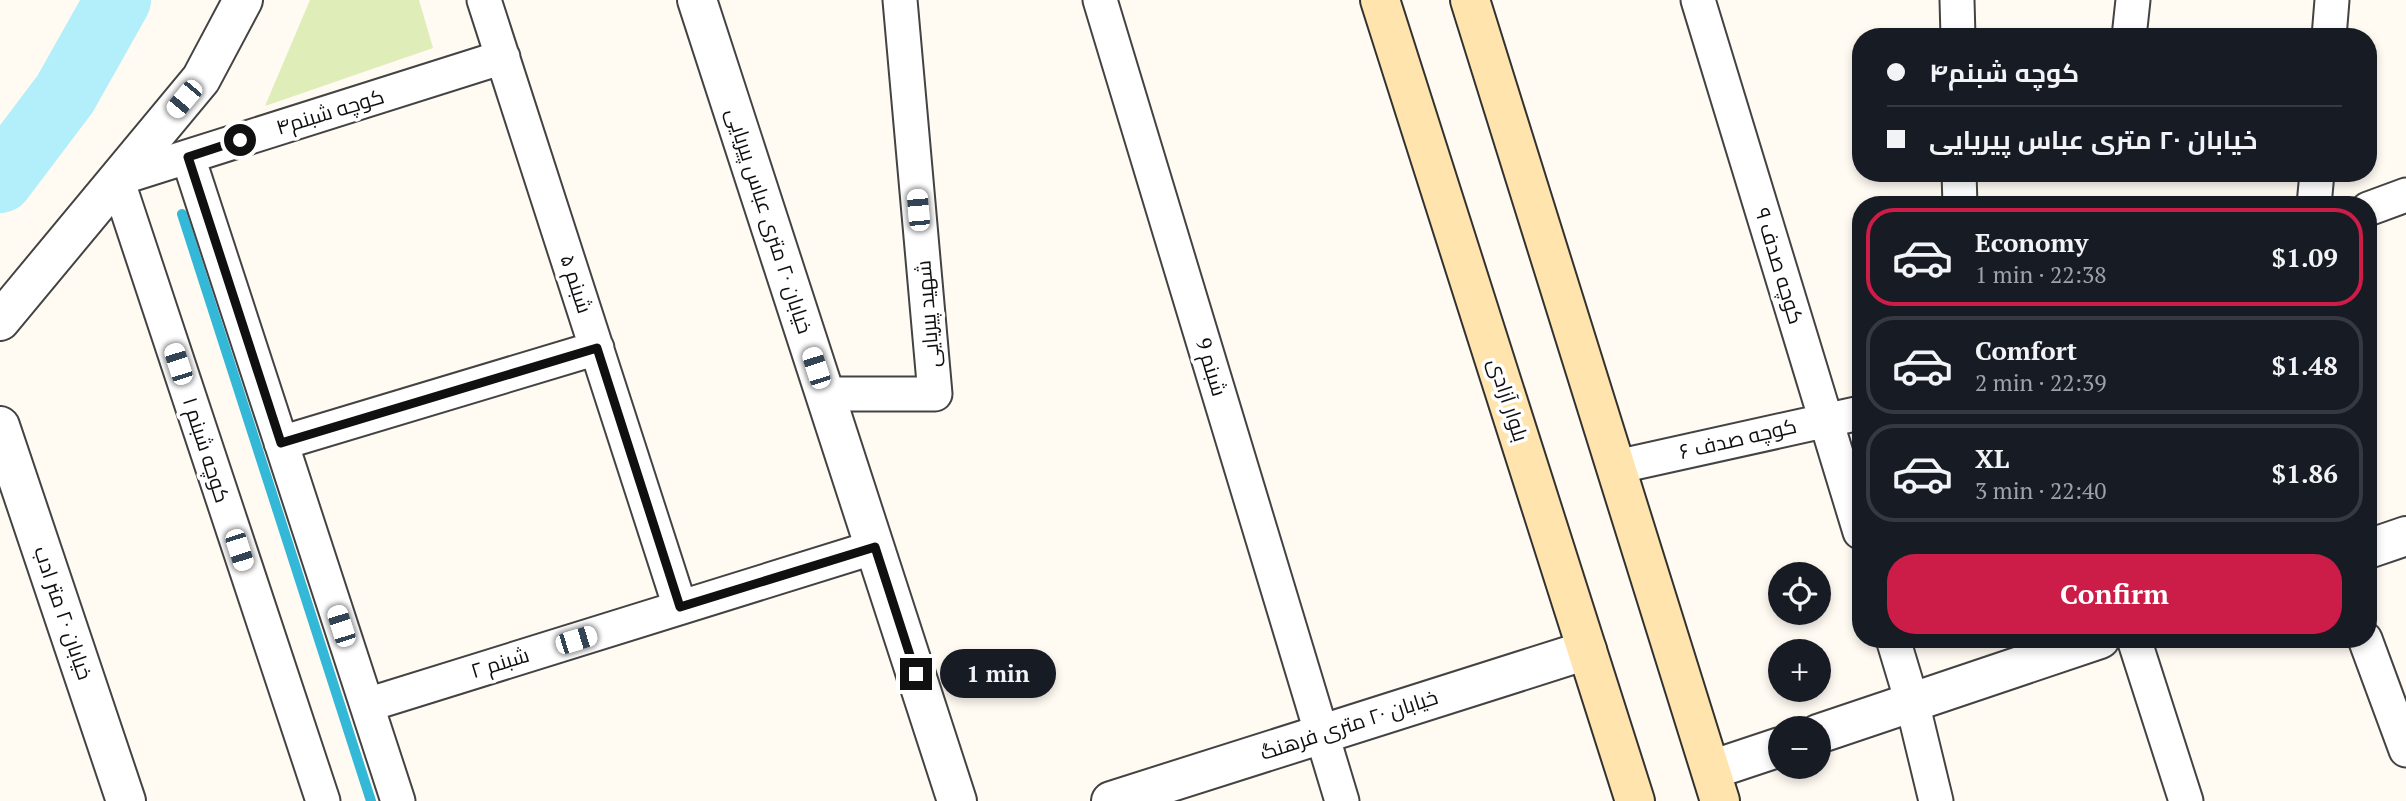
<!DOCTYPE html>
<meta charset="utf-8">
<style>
:root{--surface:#171b24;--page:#242831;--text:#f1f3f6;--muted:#9ea1a6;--line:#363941;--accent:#cc1c48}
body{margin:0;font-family:"PT Serif",Cairo,serif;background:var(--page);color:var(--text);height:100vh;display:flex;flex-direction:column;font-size:26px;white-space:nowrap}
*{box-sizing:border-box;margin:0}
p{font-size:23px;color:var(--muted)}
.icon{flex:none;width:38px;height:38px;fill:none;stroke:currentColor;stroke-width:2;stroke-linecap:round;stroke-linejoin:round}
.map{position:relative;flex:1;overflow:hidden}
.panel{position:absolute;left:1852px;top:196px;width:525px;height:452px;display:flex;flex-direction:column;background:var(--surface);border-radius:28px;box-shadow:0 4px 10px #0003}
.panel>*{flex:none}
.hud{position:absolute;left:1852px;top:28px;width:525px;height:154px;border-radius:28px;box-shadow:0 4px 10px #0003;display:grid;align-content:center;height:154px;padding:0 35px;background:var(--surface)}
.tools{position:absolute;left:1768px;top:562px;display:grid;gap:14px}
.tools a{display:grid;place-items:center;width:63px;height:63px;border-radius:50%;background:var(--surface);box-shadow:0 4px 10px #0003;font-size:35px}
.end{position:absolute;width:32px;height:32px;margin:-16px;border:9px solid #101010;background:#fff;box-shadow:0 0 0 4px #fff}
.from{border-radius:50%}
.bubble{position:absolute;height:49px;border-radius:24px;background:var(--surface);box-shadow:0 4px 10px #0003;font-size:23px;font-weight:800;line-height:49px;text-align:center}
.car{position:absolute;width:21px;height:42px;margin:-21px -10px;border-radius:9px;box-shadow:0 0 5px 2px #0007;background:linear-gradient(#fff 24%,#345 0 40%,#fff 0 76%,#345 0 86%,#fff 0)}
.hud b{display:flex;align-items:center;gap:24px;height:66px;font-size:26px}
.hud b+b{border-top:2px solid var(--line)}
.hud i{width:18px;height:18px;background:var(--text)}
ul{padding:12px 0 0;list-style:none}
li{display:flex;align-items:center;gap:21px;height:98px;margin:0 14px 10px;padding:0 21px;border:4px solid var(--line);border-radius:28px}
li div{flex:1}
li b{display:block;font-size:26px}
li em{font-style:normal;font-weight:800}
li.on{border-color:var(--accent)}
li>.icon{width:63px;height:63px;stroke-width:1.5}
.cta{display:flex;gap:14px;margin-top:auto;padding:14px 35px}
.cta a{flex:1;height:80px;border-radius:28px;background:var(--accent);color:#fff;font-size:28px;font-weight:800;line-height:80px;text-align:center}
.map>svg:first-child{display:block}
.green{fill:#dfedb8}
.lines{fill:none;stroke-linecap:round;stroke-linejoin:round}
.stream{stroke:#34b8d8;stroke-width:10}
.river{stroke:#b3effb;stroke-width:66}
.minor-casing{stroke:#434343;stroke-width:37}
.tertiary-casing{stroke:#434343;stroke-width:42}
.secondary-casing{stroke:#323232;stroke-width:42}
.minor{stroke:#fff;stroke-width:33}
.tertiary{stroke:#fff;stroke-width:38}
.secondary{stroke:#ffe5ad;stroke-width:38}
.route{stroke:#101010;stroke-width:9}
.labels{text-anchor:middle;stroke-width:7;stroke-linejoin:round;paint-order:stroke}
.street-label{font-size:21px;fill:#101010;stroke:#fff}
</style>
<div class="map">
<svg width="2406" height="801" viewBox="0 0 2406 801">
<rect width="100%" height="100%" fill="#fffaf2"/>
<path class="green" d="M310 0H419L433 48 265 106Z"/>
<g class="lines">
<path class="stream" d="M182 214 371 801"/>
<path class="river" d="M0 180 65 94 118 0"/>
<g class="minor-casing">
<path id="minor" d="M484 0 680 607
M1100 0 1342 801
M1698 0 1860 532
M1957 0 1958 37
M2129 37 2133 0
M2329 37 2332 0
M188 157 398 801
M1959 173 1960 205
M2314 205 2317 173
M2368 209 2406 195
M825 394H935L900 0
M281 443 597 348
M1616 467 1860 413
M1893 639 1912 702 1936 801
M2134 639 2186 801
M2365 639 2406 750
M367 705 875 547
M323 801 117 179 503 57"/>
</g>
<g class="tertiary-casing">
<path id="tertiary" d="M697 0 957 801
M0 321 201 79 243 0
M0 426 126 801
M2368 549 2406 536
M1818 734 2100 639
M1711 770 1780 747
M1111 801 1587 650"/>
</g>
<g class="secondary-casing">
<path id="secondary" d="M1380 0 1635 801
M1470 0 1720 801"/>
</g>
<use href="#minor" class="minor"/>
<use href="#tertiary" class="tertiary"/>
<use href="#secondary" class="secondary"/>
</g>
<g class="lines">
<path class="route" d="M240 140 188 157 281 443 597 348 680 607 875 547 916 674"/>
</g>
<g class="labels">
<g class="street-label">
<text transform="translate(330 112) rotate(-17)" y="7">کوچه شبنم۴</text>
<text transform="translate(769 221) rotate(72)" y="7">خیابان ۲۰ متری عباس پیریایی</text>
<text transform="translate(1779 266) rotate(73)" y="7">کوچه صدف ۹</text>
<text transform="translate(576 284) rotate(72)" y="7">شبنم ۵</text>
<text transform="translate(928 314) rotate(-95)" y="7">شهید پیریایی</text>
<text transform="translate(1211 367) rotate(73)" y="7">شبنم 9</text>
<text transform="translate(1508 400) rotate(72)" y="7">بلوار آزادی</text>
<text transform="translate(1738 439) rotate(-13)" y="7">کوچه صدف ۶</text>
<text transform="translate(206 450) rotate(72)" y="7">کوچه شبنم ۱</text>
<text transform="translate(63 613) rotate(71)" y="7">خیابان ۲۰ متر ادب</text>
<text transform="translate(500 663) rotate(-17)" y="7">شبنم ۲</text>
<text transform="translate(1349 725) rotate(-18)" y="7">خیابان ۲۰ متری فرهنگ</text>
</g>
</g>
</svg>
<div class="tools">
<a><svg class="icon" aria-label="locate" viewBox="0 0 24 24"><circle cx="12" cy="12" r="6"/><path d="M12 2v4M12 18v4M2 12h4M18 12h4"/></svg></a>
<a>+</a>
<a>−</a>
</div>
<i class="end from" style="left:240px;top:140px"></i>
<i class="end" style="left:916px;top:674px"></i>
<div class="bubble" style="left:940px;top:649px;width:116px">1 min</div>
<i class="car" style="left:184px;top:99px;rotate:220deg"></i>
<i class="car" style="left:918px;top:210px;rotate:355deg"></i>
<i class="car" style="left:178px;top:364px;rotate:342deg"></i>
<i class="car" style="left:816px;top:368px;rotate:342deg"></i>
<i class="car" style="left:239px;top:550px;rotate:162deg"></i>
<i class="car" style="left:341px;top:626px;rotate:342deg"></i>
<i class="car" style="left:576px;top:640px;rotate:73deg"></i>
<div class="hud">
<b><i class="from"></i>کوچه شبنم۴</b>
<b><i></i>خیابان ۲۰ متری عباس پیریایی</b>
</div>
<section class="panel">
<ul>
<li class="on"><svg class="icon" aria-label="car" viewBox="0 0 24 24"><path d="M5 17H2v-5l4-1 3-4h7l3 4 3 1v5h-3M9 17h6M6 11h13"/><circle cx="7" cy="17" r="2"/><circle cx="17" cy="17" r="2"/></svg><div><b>Economy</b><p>1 min · 22:38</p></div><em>$1.09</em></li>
<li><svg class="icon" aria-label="car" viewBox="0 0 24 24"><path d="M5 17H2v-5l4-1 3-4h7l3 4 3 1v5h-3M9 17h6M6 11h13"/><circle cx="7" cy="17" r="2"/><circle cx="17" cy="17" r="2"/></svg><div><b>Comfort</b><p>2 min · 22:39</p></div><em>$1.48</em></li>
<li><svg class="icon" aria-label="car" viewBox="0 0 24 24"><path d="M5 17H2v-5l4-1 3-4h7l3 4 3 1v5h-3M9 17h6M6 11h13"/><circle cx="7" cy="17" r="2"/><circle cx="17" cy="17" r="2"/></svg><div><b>XL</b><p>3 min · 22:40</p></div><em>$1.86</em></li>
</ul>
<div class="cta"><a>Confirm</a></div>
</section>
</div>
